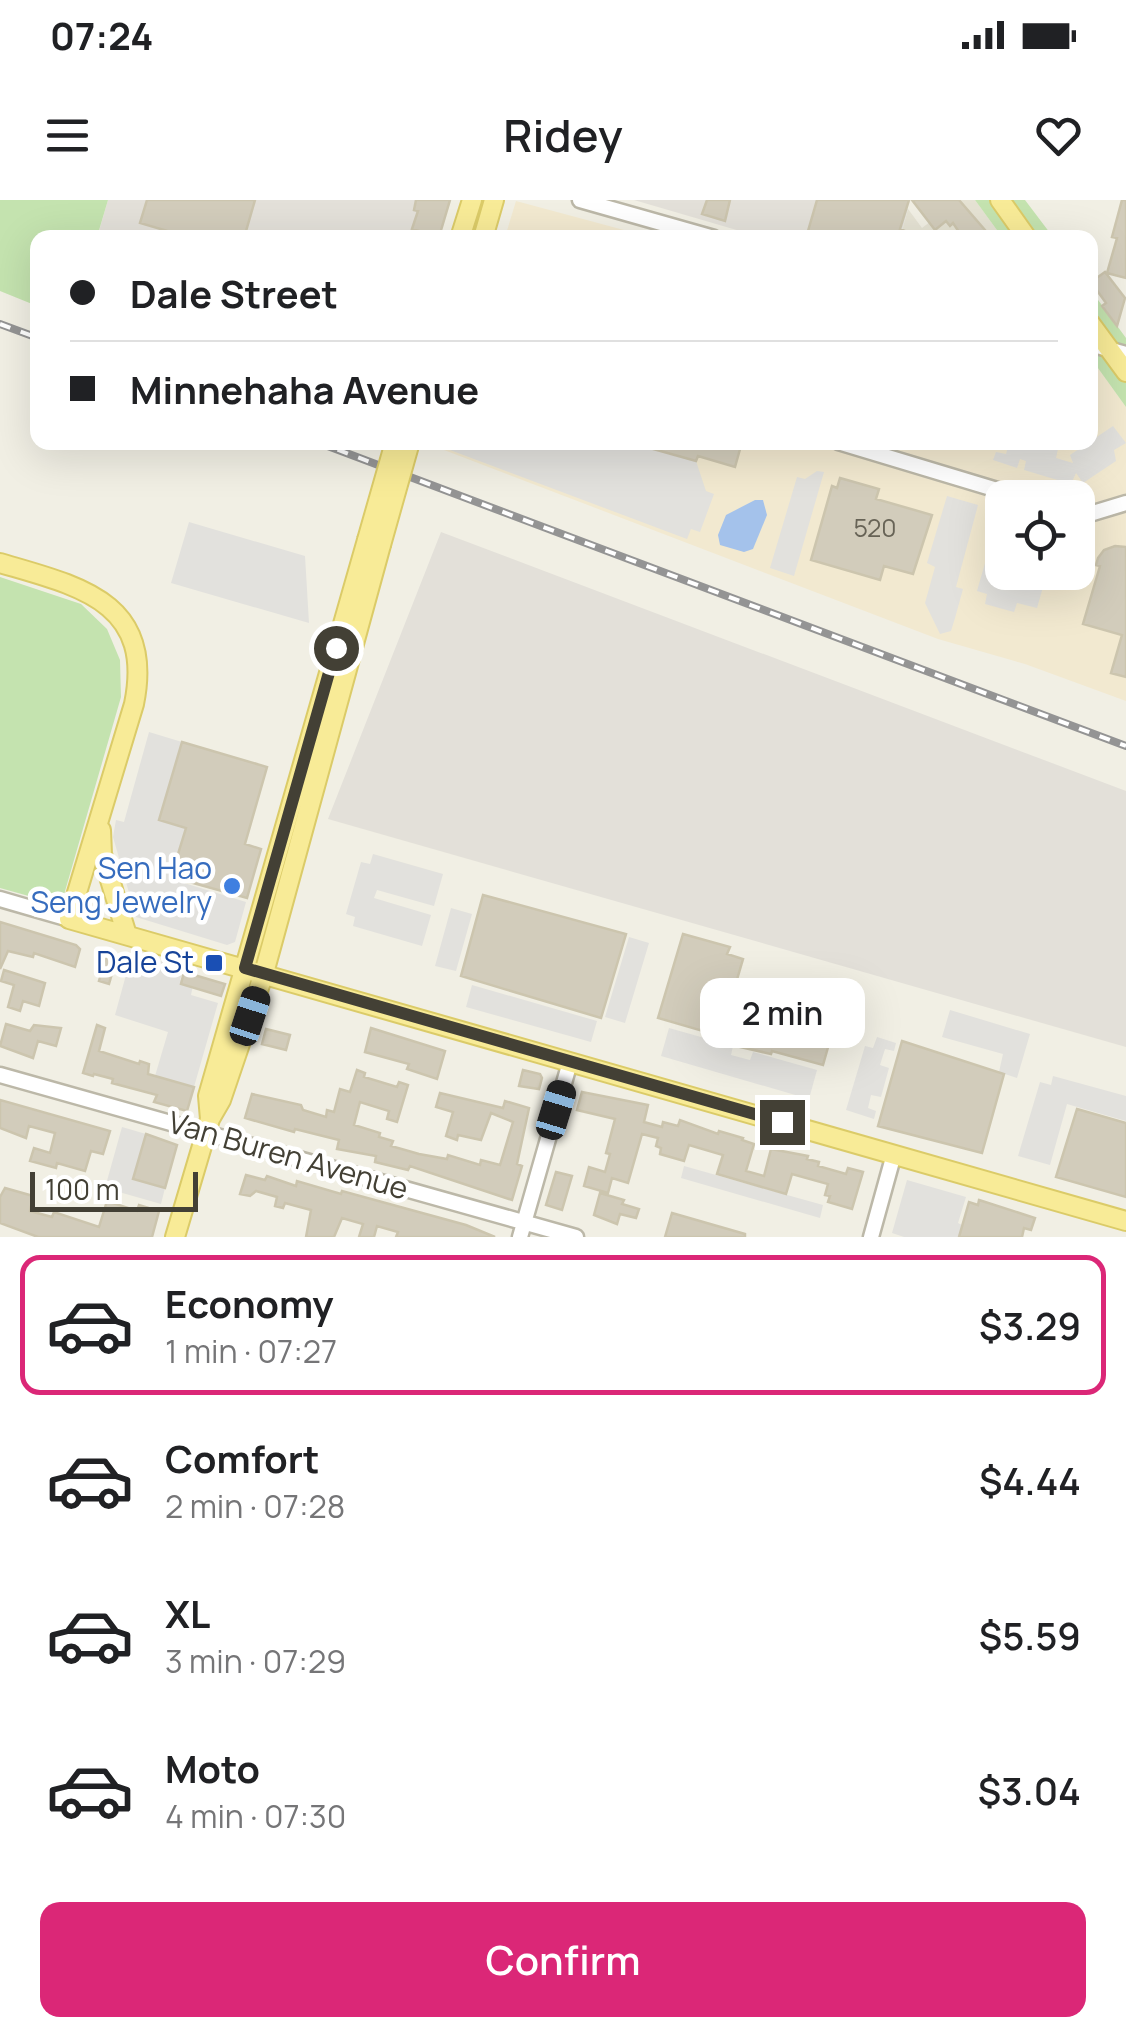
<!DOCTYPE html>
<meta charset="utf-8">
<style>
:root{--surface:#fff;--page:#f2f2f2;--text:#202124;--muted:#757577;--line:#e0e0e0;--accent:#db2777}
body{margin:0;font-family:Manrope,sans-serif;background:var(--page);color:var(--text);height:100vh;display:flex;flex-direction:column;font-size:38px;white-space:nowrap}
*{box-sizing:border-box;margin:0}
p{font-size:32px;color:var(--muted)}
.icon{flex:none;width:55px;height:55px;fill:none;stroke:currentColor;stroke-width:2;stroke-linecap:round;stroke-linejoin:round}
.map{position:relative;height:1037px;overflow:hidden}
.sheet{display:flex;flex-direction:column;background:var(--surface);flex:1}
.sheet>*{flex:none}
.guide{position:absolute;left:30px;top:30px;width:1068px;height:220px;border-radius:20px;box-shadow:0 10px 40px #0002;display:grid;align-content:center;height:220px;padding:0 40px;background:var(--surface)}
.fabs{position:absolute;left:985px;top:280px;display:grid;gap:20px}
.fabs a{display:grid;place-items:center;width:110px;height:110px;border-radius:20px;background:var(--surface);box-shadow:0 10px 40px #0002;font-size:50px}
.scale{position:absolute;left:30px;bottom:25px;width:168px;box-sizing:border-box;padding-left:10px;border:5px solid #434035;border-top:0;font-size:28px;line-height:35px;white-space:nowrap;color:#434035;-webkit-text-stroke:8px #fff;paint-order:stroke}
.end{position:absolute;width:45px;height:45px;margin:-22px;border:12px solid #434035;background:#fff;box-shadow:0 0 0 5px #fff}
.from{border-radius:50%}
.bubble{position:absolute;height:70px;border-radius:20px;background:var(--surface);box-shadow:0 10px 40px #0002;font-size:32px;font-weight:600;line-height:70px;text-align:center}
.car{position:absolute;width:30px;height:60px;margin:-30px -15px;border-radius:12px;box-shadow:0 0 8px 2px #0007;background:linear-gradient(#222 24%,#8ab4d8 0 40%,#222 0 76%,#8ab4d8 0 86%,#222 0)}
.guide b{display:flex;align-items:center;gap:35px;height:95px;font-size:38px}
.guide b+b{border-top:2px solid var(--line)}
.guide i{width:25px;height:25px;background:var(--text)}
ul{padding:18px 0 0;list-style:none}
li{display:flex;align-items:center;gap:30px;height:140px;margin:0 20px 15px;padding:0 20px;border:5px solid transparent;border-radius:20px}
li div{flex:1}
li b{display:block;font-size:38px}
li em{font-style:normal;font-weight:600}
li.on{border-color:var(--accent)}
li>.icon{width:90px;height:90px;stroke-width:1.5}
.button{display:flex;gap:20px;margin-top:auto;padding:20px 40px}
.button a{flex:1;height:115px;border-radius:20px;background:var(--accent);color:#fff;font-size:40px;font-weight:600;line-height:115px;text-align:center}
.status{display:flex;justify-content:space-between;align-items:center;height:70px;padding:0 50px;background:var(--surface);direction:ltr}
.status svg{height:28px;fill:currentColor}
header{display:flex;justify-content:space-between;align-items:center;height:130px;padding:0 40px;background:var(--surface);font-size:45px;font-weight:600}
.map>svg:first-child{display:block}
.residential{fill:#e5e2d3}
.commercial{fill:#f2e9d0;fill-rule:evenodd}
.industrial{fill:#e3e0d9}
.green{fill:#c4e3af}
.parking{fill:#e2e1dd}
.water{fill:#a4c2eb}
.building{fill:#d2ccbb;stroke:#ccc5ae;stroke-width:2.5}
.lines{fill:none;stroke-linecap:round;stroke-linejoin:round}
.minor-casing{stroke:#bcb8a8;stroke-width:19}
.major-casing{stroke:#dbcb68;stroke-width:22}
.minor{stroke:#fff;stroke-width:14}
.major{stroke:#f8eb97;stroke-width:18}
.rail-casing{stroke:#949494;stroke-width:8}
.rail{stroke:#fff;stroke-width:4;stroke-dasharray:11;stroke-linecap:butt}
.major-bridge-casing{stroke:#dbcb68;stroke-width:22;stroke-linecap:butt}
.major-bridge{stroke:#f8eb97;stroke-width:18}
.route{stroke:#434035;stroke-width:12}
.shop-dot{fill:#3f7fe0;stroke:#fff;stroke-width:4}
.transit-dot{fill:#1a4fb4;stroke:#fff;stroke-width:4}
.labels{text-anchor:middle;stroke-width:9;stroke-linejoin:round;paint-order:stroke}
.number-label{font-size:25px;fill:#676356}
.shop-label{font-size:30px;fill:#366cbe;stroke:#fff;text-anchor:end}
.transit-label{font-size:30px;fill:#164399;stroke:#fff;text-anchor:end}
.street-label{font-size:30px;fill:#434035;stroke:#fff}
</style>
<div class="status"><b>07:24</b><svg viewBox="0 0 49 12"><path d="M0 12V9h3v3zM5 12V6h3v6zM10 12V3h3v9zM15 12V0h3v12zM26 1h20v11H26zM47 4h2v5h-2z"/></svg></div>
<header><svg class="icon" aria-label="menu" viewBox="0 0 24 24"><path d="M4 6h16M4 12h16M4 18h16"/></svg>Ridey<svg class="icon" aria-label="heart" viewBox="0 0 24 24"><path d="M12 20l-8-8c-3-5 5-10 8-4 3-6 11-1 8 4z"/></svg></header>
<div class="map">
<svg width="1126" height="1037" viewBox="0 0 1126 1037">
<rect width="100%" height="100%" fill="#f1efe4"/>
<path class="residential" d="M959 0H975L1002 37 900 38 908 9 922 28Z"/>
<path class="commercial" d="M516 1 650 37H505Z
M1091 158 1126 207V501L1025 464 938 439 431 245 1090 242ZM1002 298H1078V372H1002Z"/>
<path class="industrial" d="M108 0H451L439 37 97 38Z
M634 0H901L908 9 900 37 764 38Z
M441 332 1126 591V847L328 619Z"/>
<path class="green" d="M0 0H108L97 37 38 38 37 106 0 91Z
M975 0H1025L1053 37H1002Z
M1090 89 1126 138V207L1090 157Z
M0 377 81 404 107 429 120 460 121 497 61 705 0 688Z"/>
<path class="parking" d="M1113 226 1126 243 1114 250 1116 261 1083 283 1076 273 1071 284 1024 270 1026 261 1020 259 1017 268 993 260 996 252 1006 254 1009 243 1034 242 1058 249 1056 258 1073 263 1070 255Z
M453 243H630L696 261 706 291 714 294 700 332 691 329 687 339 450 250Z
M817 271 824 272 794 376 770 368 797 277 805 279Z
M947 296 978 305 956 387 963 389 955 418 951 431 940 434 925 403 935 367 927 363Z
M997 321 1002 323V372L1047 373 1037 408 1017 403 1014 412 985 404 987 394 977 391Z
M189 322 305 356 309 423 171 383Z
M149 532 182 542 160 620 186 628 171 679 246 702 235 742 227 745 136 717 113 637 116 620 124 622Z
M373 654 443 674 434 706 377 690 374 698 431 715 422 746 353 726 355 717 346 714 361 662 370 664Z
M451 708 472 714 456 771 435 766Z
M629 737 649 743 625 823 605 817Z
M132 753 184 768 180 780 193 785 191 795 218 803 194 887 155 876 168 832 115 815Z
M472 785 597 821 591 842 466 807Z
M950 810 1030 834 1017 878 999 872 1003 854 942 837Z
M669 828 733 846 731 855 750 860 753 852 817 870 809 899 661 856Z
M877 837 896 843 894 851 885 849 880 865 889 868 881 897 871 895 868 908 876 911 874 919 846 910 865 846 873 848Z
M1053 876 1126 896V921L1067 904 1050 965 1018 956 1040 882 1051 885Z
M122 927 146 934 133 978 165 988 161 1004 105 988Z
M684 966 823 1005 820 1018 681 978Z
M907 980 966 997 958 1023 962 1025 960 1037H904L892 1033Z"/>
<path class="water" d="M755 300H763L767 315 753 349 744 352 720 345 718 335 726 315Z"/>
<path class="building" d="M147 0H255L244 38H191L140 23Z
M416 0H450L439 37 412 29 418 11 414 10Z
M707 0H730L725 21 702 14Z
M817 0H909L900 29 921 38H806Z
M912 0H959L985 30 974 38H963L953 23 950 26 946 21 935 30Z
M1122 0H1126V78L1107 73 1117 38 1112 37Z
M1105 72 1125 98 1117 126 1102 106 1106 103 1091 82Z
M639 242H742L735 267 698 256 696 261 639 245Z
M840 278 879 289 876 299 932 315 913 374 884 366 880 380 811 360 832 286 837 288Z
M1115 346 1126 347V477L1111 473 1122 435 1083 424 1100 366 1096 365 1098 358 1104 350Z
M182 542 267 567 245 644 261 649 247 698 171 677 186 628 159 620Z
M483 695 626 734 601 818 461 776Z
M0 722 76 745 80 749 75 767 34 753 33 757 8 751 0 769Z
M683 734 730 747 727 754 743 759 736 783 838 812 823 865 772 851 771 854 736 846 716 838 717 835 658 818Z
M107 753 117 756 109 784 99 781Z
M4 770 45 783 39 806 23 801 20 811 8 807 14 785 1 781Z
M184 772 225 784 221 796 181 784Z
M6 824 30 831 34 825 61 828 56 846 38 841 33 858 0 846Z
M97 825 105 828 99 851 139 864 140 861 149 864 148 874 194 887 187 911 154 902 157 895 112 883 113 879 94 874 93 876 83 873Z
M371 828 445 851 437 879 407 869 409 864 365 852Z
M266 829 290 835 286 850 262 844Z
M902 841 1004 874 982 953 878 926Z
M357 870 365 873 364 877 397 887 399 882 408 885 397 922 387 919 389 911 360 902 354 925 380 933 379 937 393 941 391 946 419 954 447 959 448 955 480 965 481 960 500 965 513 922 491 913 481 940 458 935 457 940 446 936 453 912 436 907 440 893 503 908 505 901 529 908 517 964 522 966 512 1000 410 966 408 970 375 962 376 956 337 949 339 940 295 929 294 932 245 918 252 894 301 905 303 910 326 917 327 910 334 912 340 889 350 892Z
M523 870 540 874 542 878 539 889 519 886Z
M582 892 648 905 644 922 662 927 663 922 678 926 680 920 718 934 719 931 743 938 742 940 754 944 746 971 764 976 771 949 808 956 807 959 819 962 818 966 846 974 848 968 863 972 852 1009 828 1002 830 996 825 995 828 984 792 974 786 994 717 974 723 955 689 945 684 961 660 954 661 948 656 946 658 938 642 934 628 983 612 978 608 993 584 986 589 967 605 972 610 954 606 953 615 919 577 910Z
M0 900 110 931 103 954 91 951 85 971 57 963 56 968 30 961 34 948 50 953 55 933 29 926 26 938 0 928Z
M1077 909 1126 923V997L1056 977Z
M146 934 177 945 165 988 133 979Z
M556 972 572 976 562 1010 546 1005Z
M246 975 265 980 267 976 296 986 297 981 341 994 342 991 466 1025 495 1037H396L398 1032 377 1026 374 1037H359L363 1024 342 1018 334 1037H306L311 1010 285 1003 283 1008 275 1006 277 997 256 991 250 996 240 994Z
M5 988 33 996 30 1011 52 1017 54 1012 99 1027 107 1001 137 1011 139 1005 159 1011 152 1037H38L0 1023V997Z
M600 993 624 1000 622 1004 639 1009 636 1018 620 1014 617 1024 594 1015Z
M979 1000 1035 1018 1031 1030 1024 1028 1022 1037H959L969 1002 978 1005Z
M672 1013 745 1034V1037H665Z"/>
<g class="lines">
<g class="minor-casing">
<path id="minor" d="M580 0 714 38
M1090 144 1126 154
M838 242 1024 298
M1078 311 1093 313 1126 303
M0 699 69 719
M0 875 576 1037
M520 1037 570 862
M871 1037 894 954"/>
</g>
<g class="major-casing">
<path id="major" d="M1000 0 1027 38
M460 38 472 0
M483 38 494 0
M1090 123 1126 172
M0 363C78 386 155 401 134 504L69 719 1126 1021
M101 630 102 654 127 735
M210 919 208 896 367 340
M175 1037 210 919 221 900 264 773 381 345"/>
</g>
<use href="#minor" class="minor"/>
<use href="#major" class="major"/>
<g class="rail-casing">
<path id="rail" d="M0 124 38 138
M317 242 1126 546"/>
</g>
<use href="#rail" class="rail"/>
<g class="major-bridge-casing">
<path id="major-bridge" d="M367 340 395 242
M381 345 410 242"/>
</g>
<use href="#major-bridge" class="major-bridge"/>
</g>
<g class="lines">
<path class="route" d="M336 448 245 768 782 922"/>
</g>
<circle class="shop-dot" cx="232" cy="686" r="10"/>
<rect class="transit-dot" x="204" y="753" width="20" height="20" rx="5"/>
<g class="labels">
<g class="number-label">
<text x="875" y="337">520</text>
</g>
<g class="shop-label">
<text x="212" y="679">Sen Hao<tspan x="212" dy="34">Seng Jewelry</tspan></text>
</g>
<g class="transit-label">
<text x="194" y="773">Dale St</text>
</g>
<g class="street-label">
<text transform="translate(288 956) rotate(16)" y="10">Van Buren Avenue</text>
</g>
</g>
</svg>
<div class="fabs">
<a><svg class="icon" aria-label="locate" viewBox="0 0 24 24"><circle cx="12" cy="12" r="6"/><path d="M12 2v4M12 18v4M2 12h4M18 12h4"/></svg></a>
</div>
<div class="scale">100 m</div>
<i class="end from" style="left:336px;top:448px"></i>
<i class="end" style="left:782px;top:922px"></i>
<div class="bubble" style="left:700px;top:778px;width:165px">2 min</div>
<i class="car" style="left:250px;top:816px;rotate:18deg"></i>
<i class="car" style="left:556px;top:910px;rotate:17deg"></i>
<div class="guide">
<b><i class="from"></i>Dale Street</b>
<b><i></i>Minnehaha Avenue</b>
</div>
</div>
<section class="sheet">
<ul>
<li class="on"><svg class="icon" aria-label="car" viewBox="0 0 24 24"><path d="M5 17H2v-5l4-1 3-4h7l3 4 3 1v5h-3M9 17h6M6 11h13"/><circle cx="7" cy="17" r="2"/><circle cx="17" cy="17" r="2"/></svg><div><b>Economy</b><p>1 min · 07:27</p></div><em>$3.29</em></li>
<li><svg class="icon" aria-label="car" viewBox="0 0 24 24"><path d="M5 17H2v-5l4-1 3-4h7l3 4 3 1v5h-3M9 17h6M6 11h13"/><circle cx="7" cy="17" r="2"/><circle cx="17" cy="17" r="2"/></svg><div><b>Comfort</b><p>2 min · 07:28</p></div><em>$4.44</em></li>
<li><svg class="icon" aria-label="car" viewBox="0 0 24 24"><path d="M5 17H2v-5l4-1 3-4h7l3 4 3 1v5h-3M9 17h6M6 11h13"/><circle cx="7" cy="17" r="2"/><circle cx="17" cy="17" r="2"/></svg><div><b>XL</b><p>3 min · 07:29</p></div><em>$5.59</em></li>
<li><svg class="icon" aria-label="car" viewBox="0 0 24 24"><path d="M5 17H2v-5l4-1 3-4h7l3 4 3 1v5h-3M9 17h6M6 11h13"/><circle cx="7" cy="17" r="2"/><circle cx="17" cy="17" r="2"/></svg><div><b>Moto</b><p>4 min · 07:30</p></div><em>$3.04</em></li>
</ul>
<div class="button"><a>Confirm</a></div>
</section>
